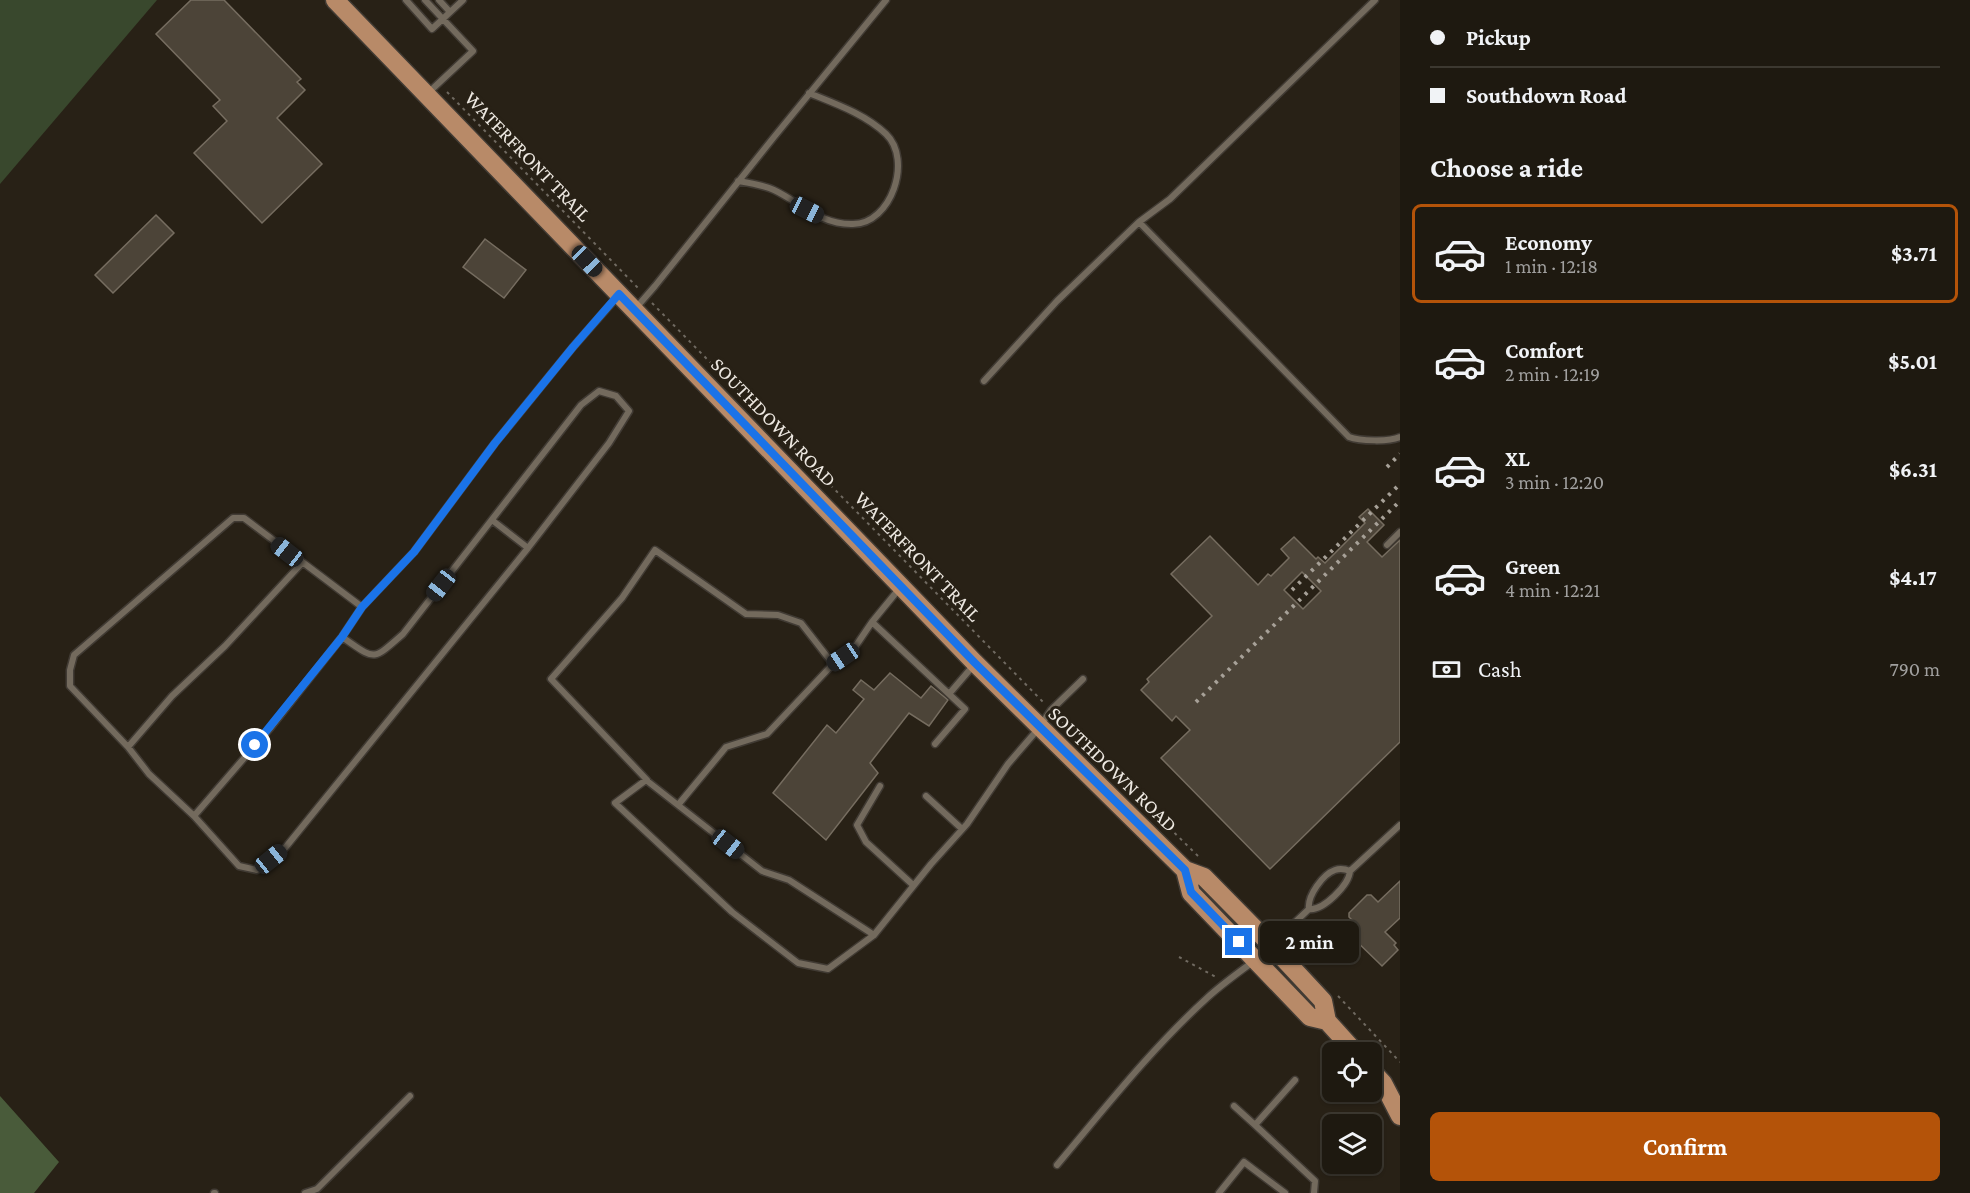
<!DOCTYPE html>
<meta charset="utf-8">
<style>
:root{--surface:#1e1910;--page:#2b261e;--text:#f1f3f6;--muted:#a1a09f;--line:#3c3830;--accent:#b45309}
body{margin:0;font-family:"Crimson Pro",serif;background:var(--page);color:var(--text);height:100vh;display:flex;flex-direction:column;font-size:22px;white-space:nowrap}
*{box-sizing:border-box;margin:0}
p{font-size:20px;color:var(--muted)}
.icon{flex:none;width:33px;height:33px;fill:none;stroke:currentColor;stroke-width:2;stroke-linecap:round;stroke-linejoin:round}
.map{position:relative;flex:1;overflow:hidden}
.panel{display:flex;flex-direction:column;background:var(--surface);width:570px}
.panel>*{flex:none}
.hud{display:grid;align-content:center;height:132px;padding:0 30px;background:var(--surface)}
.tools{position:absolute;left:1322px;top:1042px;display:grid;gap:12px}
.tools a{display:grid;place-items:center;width:60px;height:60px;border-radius:9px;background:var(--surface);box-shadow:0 2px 4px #0004,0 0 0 2px var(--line);font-size:30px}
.end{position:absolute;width:27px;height:27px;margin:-14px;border:8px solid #1a73e8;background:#fff;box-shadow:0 0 0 3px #fff}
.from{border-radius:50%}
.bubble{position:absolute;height:42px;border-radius:9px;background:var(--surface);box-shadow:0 2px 4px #0004,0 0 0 2px var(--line);font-size:20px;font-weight:700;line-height:42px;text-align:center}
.car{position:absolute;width:18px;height:36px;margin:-18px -9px;border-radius:8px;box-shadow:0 0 4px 2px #0007;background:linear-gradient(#222 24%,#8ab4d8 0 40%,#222 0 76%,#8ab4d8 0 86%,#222 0)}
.hud b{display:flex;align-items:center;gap:21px;height:57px;font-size:22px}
.hud b+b{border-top:2px solid var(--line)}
.hud i{width:15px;height:15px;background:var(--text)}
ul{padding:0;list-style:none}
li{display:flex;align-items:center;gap:18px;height:99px;margin:0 12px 9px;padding:0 18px;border:3px solid transparent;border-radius:9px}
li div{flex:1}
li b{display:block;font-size:22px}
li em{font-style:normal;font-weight:700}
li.active{border-color:var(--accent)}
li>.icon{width:54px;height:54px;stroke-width:1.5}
h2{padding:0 30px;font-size:27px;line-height:72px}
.pay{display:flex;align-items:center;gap:15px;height:66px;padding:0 30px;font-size:22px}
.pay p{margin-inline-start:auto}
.cta{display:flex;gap:12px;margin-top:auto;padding:12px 30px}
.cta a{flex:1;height:69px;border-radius:9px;background:var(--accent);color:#fff;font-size:24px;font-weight:700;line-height:69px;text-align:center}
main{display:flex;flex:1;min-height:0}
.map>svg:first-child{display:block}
.green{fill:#39482d}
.forest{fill:#495b3a}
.building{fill:#4c4438;stroke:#766d60;stroke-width:1.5;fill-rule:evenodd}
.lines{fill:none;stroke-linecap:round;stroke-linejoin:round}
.lane-casing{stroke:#413b34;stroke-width:9}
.primary-casing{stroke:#413b34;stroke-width:21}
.path{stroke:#706a61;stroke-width:2;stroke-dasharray:3 4.5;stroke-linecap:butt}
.lane{stroke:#736a5d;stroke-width:6}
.primary{stroke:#b88a68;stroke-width:18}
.rail{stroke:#a7a198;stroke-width:4;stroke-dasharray:3 6;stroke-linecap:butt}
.route{stroke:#1a73e8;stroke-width:8}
.labels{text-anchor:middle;stroke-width:6;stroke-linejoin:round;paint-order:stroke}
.street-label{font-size:20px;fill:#ede8e1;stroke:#282116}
</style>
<main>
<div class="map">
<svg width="1400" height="1193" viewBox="0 0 1400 1193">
<rect width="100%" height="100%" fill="#282116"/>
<path class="green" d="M0 0H157L0 184Z"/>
<path class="forest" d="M0 1096 59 1162 34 1193H0Z"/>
<path class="building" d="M191 0H224L301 79 297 82 305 90 277 118 322 164 262 223 194 153 227 121 213 106 220 100 156 34Z
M156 215 174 233 113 293 95 275Z
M485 239 526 270 504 298 463 267Z
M1368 509 1384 525 1367 542 1382 557 1400 540V742L1270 869 1161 758 1190 730 1176 716 1172 721 1141 690 1149 682 1147 679 1212 616 1171 574 1210 536 1258 585 1268 574 1271 576 1289 558 1281 549 1294 537 1316 559 1318 557 1325 563 1365 523 1359 517ZM1302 572 1321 591 1303 609 1284 590Z
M890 673 921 698 931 686 948 700 929 726 909 713 870 763 878 773 826 840 773 793 827 725 836 733 864 699 853 690 861 680 874 690Z
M1400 881V918L1385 932 1396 943 1394 945 1398 950 1382 966 1348 933 1356 924 1349 917V913L1367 895H1371L1378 902Z"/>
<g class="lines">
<g class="lane-casing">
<path id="lane" d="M406 0 432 29 463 0
M425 0 473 51 428 93
M439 0 450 12
M738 181C750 183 763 185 774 190 801 203 821 225 853 224 891 224 913 160 886 134 865 114 836 104 809 93
M1139 222 1349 437C1359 441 1390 442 1400 437
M635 309 655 286 774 137 886 0
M984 381 1057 301 1139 222 1170 199 1375 0
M492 520 528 548
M1387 545 1400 532
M899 589 872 622 949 694 973 666
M342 637C376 660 371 662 403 634L581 405 599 391 616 396 629 411 609 443 528 548 285 848 257 870 239 866 194 816 149 774 128 747 70 686V670L74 655 233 518H244L362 607
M833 664 853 650 872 622
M935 744 965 709 949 694
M128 747 172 696 225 646 302 563
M647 780 551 679 622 598 655 550 746 614 778 615 801 623 833 664 767 734 726 747 678 805
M880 786 857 825 866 842 913 885
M926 796 962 829
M194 816 271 727 342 637 362 607 414 552 495 443 573 347 617 297
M1309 909C1307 896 1323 874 1335 870 1341 868 1345 869 1350 871
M874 935 789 880 762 871 646 780 615 803 732 912 798 963 828 969 874 935 931 864 967 824 1008 764 1039 728 1051 710 1083 679
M1272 944 1309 909C1323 911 1349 885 1350 871L1400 825
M1234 1106 1255 1125 1295 1080
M1255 1125 1315 1181 1314 1193
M1057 1165C1105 1108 1151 1049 1207 998 1221 985 1238 973 1254 961
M214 1193H215
M305 1193 317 1189 410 1096
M1219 1193 1244 1162 1285 1193"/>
</g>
<g class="primary-casing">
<path id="primary" d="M335 0 975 663 1185 870 1204 877 1271 945 1323 1001 1327 1021 1356 1053
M1185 870 1191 893 1310 1017 1327 1021
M1371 1070 1383 1083 1400 1116"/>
</g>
<path class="path" d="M447 92 640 290
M652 303 1045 704
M1057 717 1200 858
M1179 957 1216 977
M1338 996 1400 1062"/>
<use href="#lane" class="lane"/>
<use href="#primary" class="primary"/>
<path class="rail" d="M1387 467 1400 454
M1292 590 1400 484
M1196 702 1400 501"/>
</g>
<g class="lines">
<path class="route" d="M255 745 342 637 362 607 414 552 495 443 573 347 619 294 975 663 1185 870 1191 892 1239 942"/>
</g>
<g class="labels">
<g class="street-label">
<text transform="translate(528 156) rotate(46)" y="7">WATERFRONT TRAIL</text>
<text transform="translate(774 422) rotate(46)" y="7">SOUTHDOWN ROAD</text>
<text transform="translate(918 556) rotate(46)" y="7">WATERFRONT TRAIL</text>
<text transform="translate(1113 769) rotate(44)" y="7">SOUTHDOWN ROAD</text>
</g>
</g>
</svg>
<div class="tools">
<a><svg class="icon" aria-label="locate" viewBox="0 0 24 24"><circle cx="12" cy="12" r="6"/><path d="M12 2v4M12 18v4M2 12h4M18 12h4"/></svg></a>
<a><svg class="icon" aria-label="layers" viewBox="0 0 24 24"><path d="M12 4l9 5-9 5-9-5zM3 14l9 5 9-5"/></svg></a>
</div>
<i class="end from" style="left:255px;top:745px"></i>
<i class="end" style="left:1239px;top:942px"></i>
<div class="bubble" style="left:1260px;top:921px;width:99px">2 min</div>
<i class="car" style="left:807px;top:210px;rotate:117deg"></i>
<i class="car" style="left:587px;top:261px;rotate:136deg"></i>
<i class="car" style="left:287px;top:552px;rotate:308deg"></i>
<i class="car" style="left:441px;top:585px;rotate:218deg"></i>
<i class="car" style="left:843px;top:657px;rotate:236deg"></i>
<i class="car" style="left:728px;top:844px;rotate:128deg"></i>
<i class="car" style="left:271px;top:859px;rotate:51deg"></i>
</div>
<section class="panel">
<div class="hud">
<b><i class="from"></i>Pickup</b>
<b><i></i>Southdown Road</b>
</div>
<h2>Choose a ride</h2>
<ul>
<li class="active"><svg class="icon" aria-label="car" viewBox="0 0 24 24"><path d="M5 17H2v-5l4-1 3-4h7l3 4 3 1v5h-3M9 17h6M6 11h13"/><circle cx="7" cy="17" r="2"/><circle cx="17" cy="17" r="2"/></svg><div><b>Economy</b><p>1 min · 12:18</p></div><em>$3.71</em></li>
<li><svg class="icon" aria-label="car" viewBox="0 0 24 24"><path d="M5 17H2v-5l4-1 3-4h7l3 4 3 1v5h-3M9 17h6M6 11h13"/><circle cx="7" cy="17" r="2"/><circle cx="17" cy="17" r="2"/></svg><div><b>Comfort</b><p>2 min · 12:19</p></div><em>$5.01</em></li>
<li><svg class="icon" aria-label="car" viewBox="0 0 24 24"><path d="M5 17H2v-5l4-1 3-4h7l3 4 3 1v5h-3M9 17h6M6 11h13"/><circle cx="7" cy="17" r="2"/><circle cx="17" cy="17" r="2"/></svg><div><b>XL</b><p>3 min · 12:20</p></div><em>$6.31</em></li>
<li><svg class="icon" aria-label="car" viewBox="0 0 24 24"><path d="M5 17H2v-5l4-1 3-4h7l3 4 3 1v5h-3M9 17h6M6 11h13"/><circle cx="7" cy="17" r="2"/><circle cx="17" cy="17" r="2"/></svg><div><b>Green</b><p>4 min · 12:21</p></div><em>$4.17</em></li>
</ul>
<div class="pay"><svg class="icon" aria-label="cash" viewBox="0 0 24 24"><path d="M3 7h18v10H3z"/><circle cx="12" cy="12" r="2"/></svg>Cash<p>790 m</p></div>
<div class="cta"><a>Confirm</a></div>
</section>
</main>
